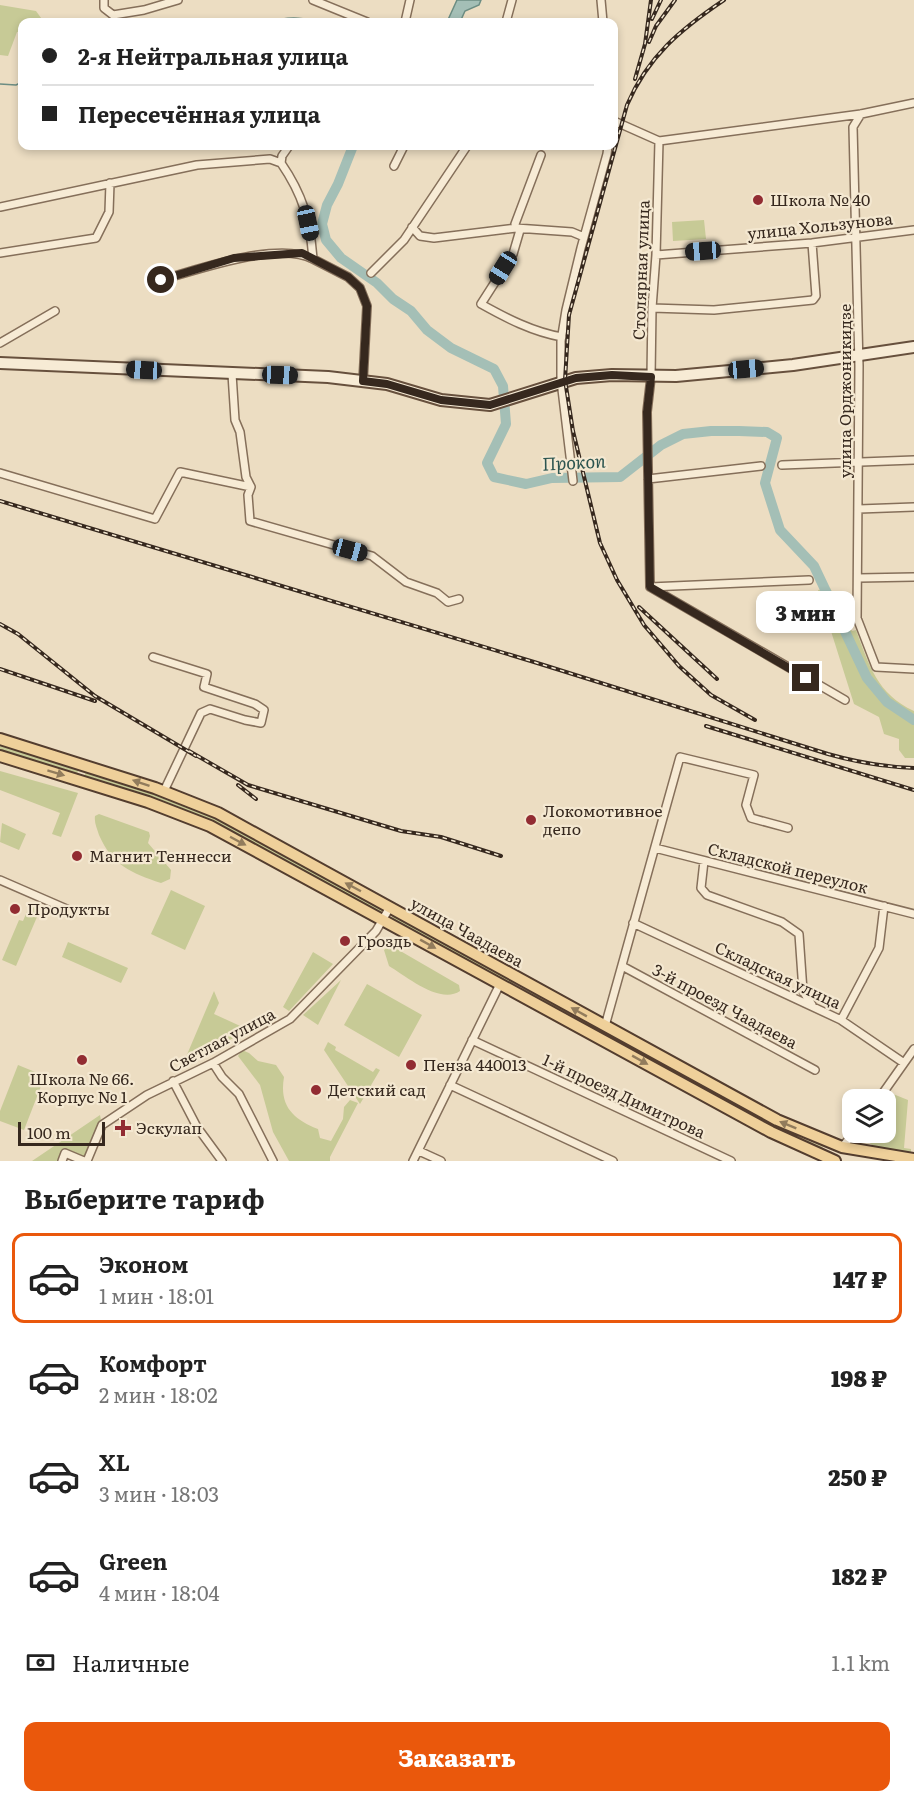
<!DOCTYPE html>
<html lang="ru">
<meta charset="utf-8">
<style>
:root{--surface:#fff;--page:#f2f2f2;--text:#222;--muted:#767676;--line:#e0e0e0;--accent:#ea580c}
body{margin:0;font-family:Literata,serif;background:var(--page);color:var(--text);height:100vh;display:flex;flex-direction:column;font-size:22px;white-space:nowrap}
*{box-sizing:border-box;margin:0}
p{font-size:20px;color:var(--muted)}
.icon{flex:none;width:33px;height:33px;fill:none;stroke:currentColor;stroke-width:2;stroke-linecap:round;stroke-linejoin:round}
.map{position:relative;height:1161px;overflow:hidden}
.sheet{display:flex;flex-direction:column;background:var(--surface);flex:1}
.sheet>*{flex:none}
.guide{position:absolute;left:18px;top:18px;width:600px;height:132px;border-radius:12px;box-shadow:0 3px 9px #0003;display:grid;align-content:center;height:132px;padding:0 24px;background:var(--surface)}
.controls{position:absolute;left:842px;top:1089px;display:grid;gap:12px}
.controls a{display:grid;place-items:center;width:54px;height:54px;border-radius:12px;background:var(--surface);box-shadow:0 3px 9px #0003;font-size:30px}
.scale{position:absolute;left:18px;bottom:15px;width:87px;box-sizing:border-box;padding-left:6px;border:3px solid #36281e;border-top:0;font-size:16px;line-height:21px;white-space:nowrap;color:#36281e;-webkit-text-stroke:4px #f4e8d1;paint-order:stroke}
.end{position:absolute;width:27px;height:27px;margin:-14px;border:8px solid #36281e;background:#fff;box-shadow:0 0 0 3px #fff}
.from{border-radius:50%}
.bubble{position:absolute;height:42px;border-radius:12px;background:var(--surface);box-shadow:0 3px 9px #0003;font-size:20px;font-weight:800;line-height:42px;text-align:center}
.car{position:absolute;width:18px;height:36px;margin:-18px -9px;border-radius:8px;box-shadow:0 0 4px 2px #0007;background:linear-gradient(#222 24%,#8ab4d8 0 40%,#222 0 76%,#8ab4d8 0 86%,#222 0)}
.guide b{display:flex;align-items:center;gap:21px;height:57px;font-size:22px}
.guide b+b{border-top:2px solid var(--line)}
.guide i{width:15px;height:15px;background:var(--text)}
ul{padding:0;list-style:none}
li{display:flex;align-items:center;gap:18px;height:90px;margin:0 12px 9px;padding:0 12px;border:3px solid transparent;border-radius:12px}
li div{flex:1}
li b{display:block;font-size:22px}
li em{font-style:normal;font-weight:800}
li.on{border-color:var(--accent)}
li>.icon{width:54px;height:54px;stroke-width:1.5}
h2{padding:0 24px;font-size:27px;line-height:72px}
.pay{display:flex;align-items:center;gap:15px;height:66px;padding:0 24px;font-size:22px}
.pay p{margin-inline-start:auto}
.action{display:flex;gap:12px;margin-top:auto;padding:12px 24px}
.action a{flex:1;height:69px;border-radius:12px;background:var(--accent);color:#fff;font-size:24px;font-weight:800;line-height:69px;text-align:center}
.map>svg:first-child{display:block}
.green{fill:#c7ca96}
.water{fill:#a4bfb6;stroke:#6c8d83;stroke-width:1.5}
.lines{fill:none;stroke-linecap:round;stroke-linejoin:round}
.stream{stroke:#6c8d83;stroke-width:1.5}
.river{stroke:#a4bfb6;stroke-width:10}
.street-casing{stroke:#856f5a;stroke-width:10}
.secondary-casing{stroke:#67503d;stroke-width:14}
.primary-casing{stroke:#533d2e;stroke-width:14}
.street{stroke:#f7ebd5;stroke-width:7}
.secondary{stroke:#f7ebd5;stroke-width:10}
.primary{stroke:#efd09a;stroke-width:10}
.rail-casing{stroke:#36281e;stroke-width:4}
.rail{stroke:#f4e8d1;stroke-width:1.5;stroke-dasharray:4.5;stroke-linecap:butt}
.oneway{fill:#927c5c}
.route{stroke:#36281e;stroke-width:8}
.poi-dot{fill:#922c32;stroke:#f4e8d1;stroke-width:2}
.labels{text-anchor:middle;stroke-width:4.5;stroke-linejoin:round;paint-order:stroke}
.poi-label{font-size:16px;fill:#36281e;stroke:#f4e8d1;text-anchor:start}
.street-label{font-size:16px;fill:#36281e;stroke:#f4e8d1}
.water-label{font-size:18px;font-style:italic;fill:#2d5550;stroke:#f4e8d1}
</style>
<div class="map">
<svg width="914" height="1161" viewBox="0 0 914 1161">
<rect width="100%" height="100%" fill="#ecddc2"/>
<path class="green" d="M0 5 36 11 44 22H22V31L17 32 8 56 0 55Z
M704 220 706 239 673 241 672 222Z
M830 588 852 631 856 630C869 665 877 694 914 711V758H905L899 750V739L884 734 879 717 854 704 818 590Z
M0 744 79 768 77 774 0 751Z
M0 771 78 793 61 837 52 834 60 813 0 790Z
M86 771C114 780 142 787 169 798 244 827 313 871 383 909L382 912 380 913C317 879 255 840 189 811 155 797 119 788 84 777Z
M99 814 149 832 150 836 148 843 171 870 170 879 161 883C131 873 112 865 99 835 97 828 94 823 95 816Z
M2 823 26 834 19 850 0 842Z
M171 890 205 906 185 950 151 934Z
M33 907 40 910 16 966 2 960 19 920 23 921 28 909 31 910Z
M395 916 514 982 512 986 393 920 392 917Z
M68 942 128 968 121 983 62 957Z
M390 945 459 985 460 991C440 1005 406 976 389 966L384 950Z
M313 952 333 964 289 1011 283 1007Z
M341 980 318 1025 303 1015Z
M367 984 422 1015 399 1057 344 1025Z
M523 986 790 1133 823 1147 820 1151 784 1135 520 990Z
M214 991 219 1003 214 1014 249 1030 183 1064Z
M328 1042 336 1047 335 1050 373 1072 376 1068 380 1070 360 1104 324 1050Z
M242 1050 249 1053 258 1061 276 1065 284 1077C279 1106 293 1119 318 1129L320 1138 331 1141 343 1119 344 1107 350 1100 358 1103 330 1157V1161H289L273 1132 260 1085 238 1056Z
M18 1065 45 1076 24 1130 0 1121V1111Z
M893 1094 908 1100 904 1148 911 1149V1154C895 1151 866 1152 866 1133L885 1132V1105Z
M100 1115 102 1125 87 1161 65 1153 62 1161H32Z"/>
<path class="water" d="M457 0H481L479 5 465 11 460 22H447Z"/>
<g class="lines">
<path class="stream" d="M273 22C288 15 309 19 326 22
M0 84 16 85 22 82"/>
<path class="river" d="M353 146 338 184 327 205 322 224 326 240 341 258 377 283 393 299 411 311 427 330 451 348 494 369 503 386 506 424 487 463 494 477 526 484 552 478 620 477 661 445 683 434 711 431H739L767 432 777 438 765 483 780 530 814 566 867 678 887 702 914 720"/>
<g class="street-casing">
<path id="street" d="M104 0V8L113 15 144 10 178 0
M313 0 367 22
M601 0 603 22
M405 22 410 0
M506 22 512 0
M861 114 853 127 859 366 857 618 876 667 914 669
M614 121 659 141 656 255 652 308 651 377 647 412 650 587
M659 141 861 114 914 103
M289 146 282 156 281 163C303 195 310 220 313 259L348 277 360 288 367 306 363 381
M394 166 404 146
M0 207 197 165 270 159 281 163
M412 227 420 236 434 238 516 228 572 232 584 237
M516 228 515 224 541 155
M520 230 513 254 481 304C506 318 533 332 562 337
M0 253 96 238 109 212 110 183
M656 255 812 243 914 230
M371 273 404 240 467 146
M161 280C200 269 277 241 313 259
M652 308 714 310 813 300 816 296 812 243
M0 343 55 311
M232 374 235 420 240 432 246 477 251 487 248 495 250 521 372 556 406 582 437 593 448 602 459 599
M782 465 914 460
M0 473 155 519 180 472 251 487
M648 479 761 466
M573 481 561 381V341L566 310 581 248 607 154 608 146
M859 509 914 507
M859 578 914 577
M650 587 845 700
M650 587 809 580
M153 657 207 674 204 687 255 704 264 710 261 723 245 720 210 709 201 713 164 791
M655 848 914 914
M704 861 701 888 707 895 782 922 799 934 803 991 812 1005
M0 880 69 910
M633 923 841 1020 904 1063
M622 966 815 1070
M841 1020 879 948 884 906
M605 1026 680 757 754 775 746 805 751 818 788 828
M472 1040 731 1161
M213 1063 222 1077 239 1094 273 1161
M173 1081 197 1127 222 1161
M450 1085 613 1161
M878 1100 914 1049
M842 1147 855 1132
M419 1151 441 1161
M62 1161 65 1153 84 1161
M87 1161 102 1125 147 1095 213 1063 290 1019 376 931 390 907
M413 1161 500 984"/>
</g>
<g class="secondary-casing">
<path id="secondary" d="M0 363 328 377 387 384 441 400 490 405 576 378 612 375 676 376 793 365 914 347"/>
</g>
<g class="primary-casing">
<path id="primary" d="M0 739 155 788 218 813 777 1120 842 1147 914 1159
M0 756 148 802 210 826 771 1132 835 1161"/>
</g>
<use href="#street" class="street"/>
<use href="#secondary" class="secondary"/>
<use href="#primary" class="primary"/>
<g class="rail-casing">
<path id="rail" d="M724 0C681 29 648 56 627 105L569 315 565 380 573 431 600 543 617 580 644 625 679 666 711 695 755 720
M652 19 661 0
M649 42 656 26 675 0
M635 79 645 44 651 0
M0 501 534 662 828 754C856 762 884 767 914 768
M639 607 717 679
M0 624 18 634 95 696 196 756
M0 669 95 701
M706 726 914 790
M189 751 248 785 401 831 441 837 501 856
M238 785 256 799"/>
</g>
<use href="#rail" class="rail"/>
</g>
<defs><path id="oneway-solid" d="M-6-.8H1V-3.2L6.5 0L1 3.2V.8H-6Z" transform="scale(1.5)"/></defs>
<g class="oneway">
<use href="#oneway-solid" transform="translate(56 773) rotate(17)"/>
<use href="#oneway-solid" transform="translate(141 783) rotate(-161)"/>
<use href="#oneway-solid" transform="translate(238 841) rotate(28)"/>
<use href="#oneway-solid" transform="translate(353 887) rotate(-152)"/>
<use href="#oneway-solid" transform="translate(428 944) rotate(29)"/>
<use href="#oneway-solid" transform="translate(579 1012) rotate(-151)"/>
<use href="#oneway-solid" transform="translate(640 1060) rotate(29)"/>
<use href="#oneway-solid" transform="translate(788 1125) rotate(-158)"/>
</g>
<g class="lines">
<path class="route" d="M161 280 234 258 302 253 348 277 360 288 367 306 363 381 387 384 441 400 490 405 576 378 612 375 651 377 647 412 650 587 806 678"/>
</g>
<g class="poi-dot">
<circle cx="758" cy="200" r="6"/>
<circle cx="531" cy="820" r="6"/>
<circle cx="77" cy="856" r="6"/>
<circle cx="15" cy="909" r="6"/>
<circle cx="345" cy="941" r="6"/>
<circle cx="82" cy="1060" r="6"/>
<circle cx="411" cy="1065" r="6"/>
<circle cx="316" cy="1090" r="6"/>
<path d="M120 1119h6v6h6v6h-6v6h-6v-6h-6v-6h6z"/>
</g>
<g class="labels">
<g class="poi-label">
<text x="770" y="206">Школа № 40</text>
<text x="543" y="817">Локомотивное<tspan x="543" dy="18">депо</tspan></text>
<text x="89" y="862">Магнит Теннесси</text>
<text x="27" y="915">Продукты</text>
<text x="357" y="947">Гроздь</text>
<text x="423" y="1071">Пенза 440013</text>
<text x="82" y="1085" text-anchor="middle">Школа № 66.<tspan x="82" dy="18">Корпус № 1</tspan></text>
<text x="328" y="1096">Детский сад</text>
<text x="136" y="1134">Эскулап</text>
</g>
<g class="street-label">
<text transform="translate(820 226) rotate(-6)" y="6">улица Хользунова</text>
<text transform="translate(641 270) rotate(-88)" y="6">Столярная улица</text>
<text transform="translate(845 391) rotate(-90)" y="6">улица Орджоникидзе</text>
<text transform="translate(788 868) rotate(14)" y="6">Складской переулок</text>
<text transform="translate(467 932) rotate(29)" y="6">улица Чаадаева</text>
<text transform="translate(778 975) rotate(25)" y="6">Складская улица</text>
<text transform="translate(725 1006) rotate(28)" y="6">3-й проезд Чаадаева</text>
<text transform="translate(222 1040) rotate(-28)" y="6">Светлая улица</text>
<text transform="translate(624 1096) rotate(25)" y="6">1-й проезд Димитрова</text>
</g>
<g class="water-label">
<text transform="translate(574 463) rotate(-3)" y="6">Прокоп</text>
</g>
</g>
</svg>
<div class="controls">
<a><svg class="icon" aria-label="layers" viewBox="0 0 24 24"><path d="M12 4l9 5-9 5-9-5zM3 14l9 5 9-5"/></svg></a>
</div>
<div class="scale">100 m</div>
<i class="end from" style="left:161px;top:280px"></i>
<i class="end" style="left:806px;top:678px"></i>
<div class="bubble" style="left:756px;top:591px;width:99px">3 мин</div>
<i class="car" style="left:308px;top:223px;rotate:168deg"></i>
<i class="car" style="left:703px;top:251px;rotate:266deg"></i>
<i class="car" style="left:503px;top:268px;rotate:212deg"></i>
<i class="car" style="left:746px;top:369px;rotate:85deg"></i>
<i class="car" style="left:144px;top:370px;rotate:273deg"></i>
<i class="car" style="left:280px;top:375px;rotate:92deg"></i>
<i class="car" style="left:350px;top:550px;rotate:105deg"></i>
<div class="guide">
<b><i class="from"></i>2-я Нейтральная улица</b>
<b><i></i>Пересечённая улица</b>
</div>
</div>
<section class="sheet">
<h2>Выберите тариф</h2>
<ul>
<li class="on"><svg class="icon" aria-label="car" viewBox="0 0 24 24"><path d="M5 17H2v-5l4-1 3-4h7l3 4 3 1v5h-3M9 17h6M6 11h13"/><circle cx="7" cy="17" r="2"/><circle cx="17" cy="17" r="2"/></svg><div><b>Эконом</b><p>1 мин · 18:01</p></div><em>147 ₽</em></li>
<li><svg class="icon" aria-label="car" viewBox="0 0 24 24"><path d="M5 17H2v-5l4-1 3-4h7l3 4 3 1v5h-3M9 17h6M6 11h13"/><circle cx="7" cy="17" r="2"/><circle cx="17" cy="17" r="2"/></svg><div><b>Комфорт</b><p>2 мин · 18:02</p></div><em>198 ₽</em></li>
<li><svg class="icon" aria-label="car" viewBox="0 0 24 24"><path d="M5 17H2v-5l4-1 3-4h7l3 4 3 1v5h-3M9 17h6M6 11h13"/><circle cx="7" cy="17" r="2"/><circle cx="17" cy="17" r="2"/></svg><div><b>XL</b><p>3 мин · 18:03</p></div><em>250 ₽</em></li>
<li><svg class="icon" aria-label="car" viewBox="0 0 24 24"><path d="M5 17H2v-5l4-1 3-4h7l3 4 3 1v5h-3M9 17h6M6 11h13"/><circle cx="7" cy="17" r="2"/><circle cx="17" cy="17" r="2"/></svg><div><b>Green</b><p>4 мин · 18:04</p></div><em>182 ₽</em></li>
</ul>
<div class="pay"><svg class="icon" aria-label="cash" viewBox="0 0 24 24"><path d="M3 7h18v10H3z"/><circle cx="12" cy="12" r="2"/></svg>Наличные<p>1.1 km</p></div>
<div class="action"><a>Заказать</a></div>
</section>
